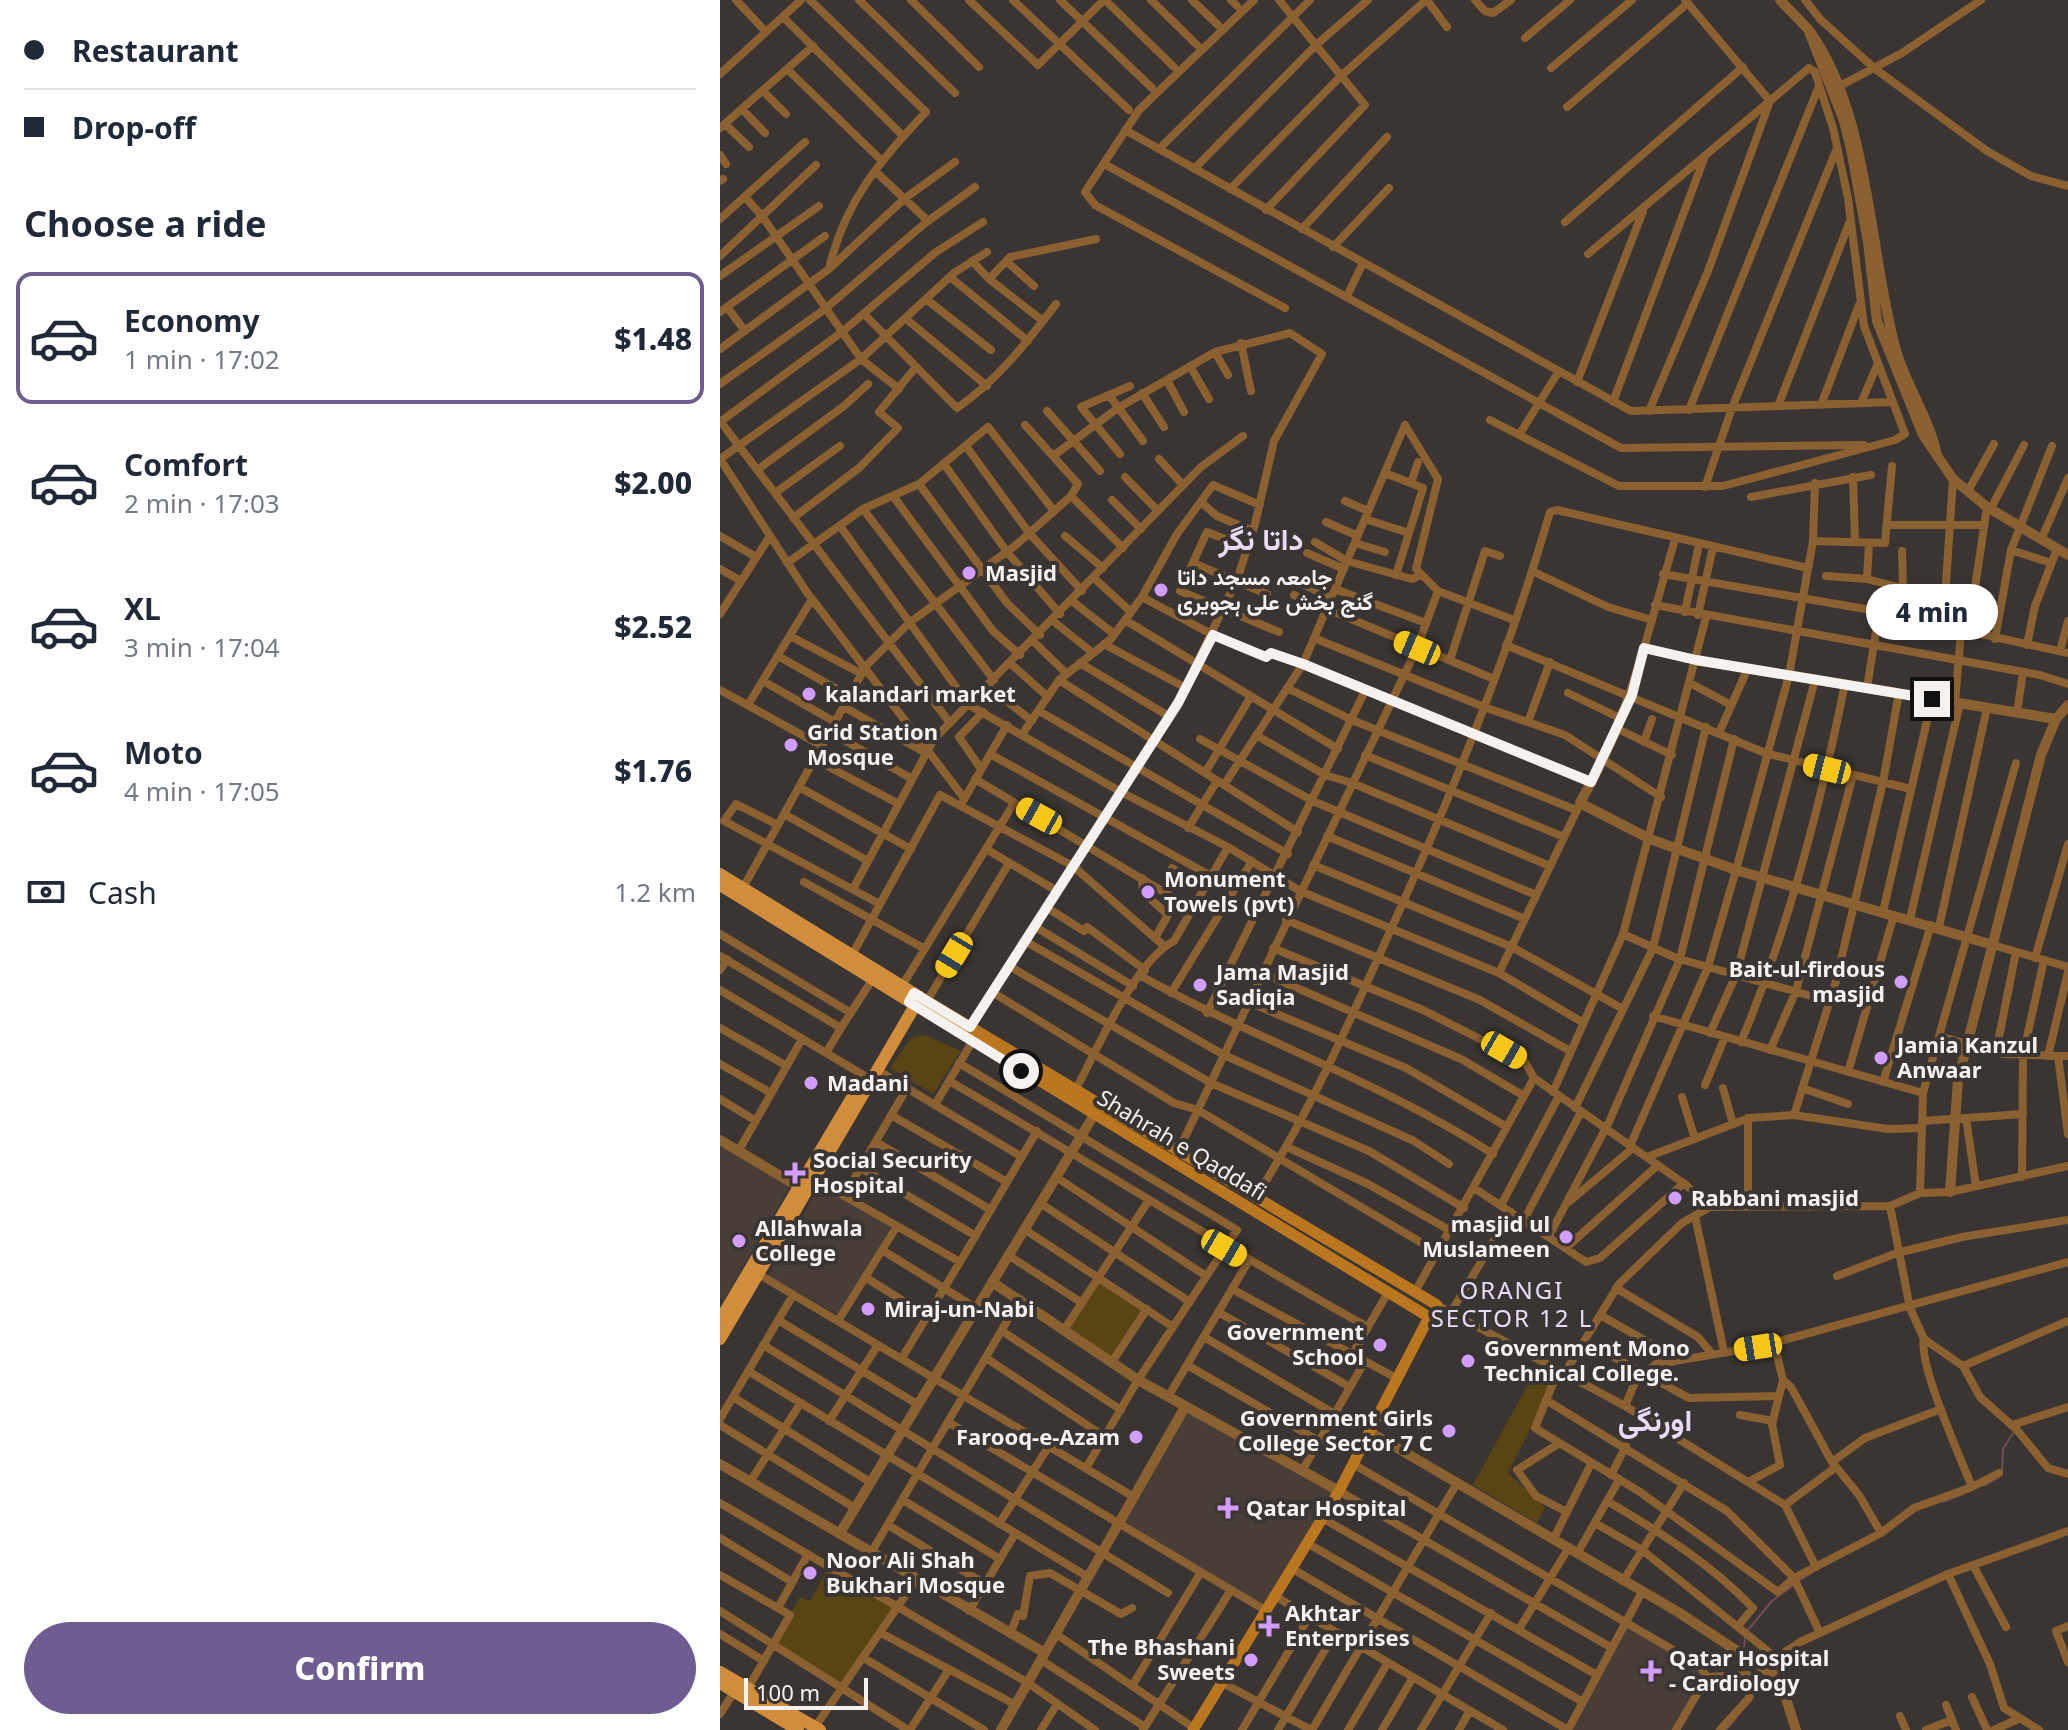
<!DOCTYPE html>
<meta charset="utf-8">
<style>
:root{--surface:#fff;--page:#f6f6f7;--text:#1f2937;--muted:#747a83;--line:#e0e1e3;--accent:#6f5d91}
body{margin:0;font-family:"Noto Sans",Vazirmatn,sans-serif;background:var(--page);color:var(--text);height:100vh;display:flex;flex-direction:column;font-size:30px;white-space:nowrap}
*{box-sizing:border-box;margin:0}
p{font-size:26px;color:var(--muted)}
.icon{flex:none;width:44px;height:44px;fill:none;stroke:currentColor;stroke-width:2;stroke-linecap:round;stroke-linejoin:round}
.map{position:relative;flex:1;overflow:hidden}
.sheet{display:flex;flex-direction:column;background:var(--surface);width:720px}
.sheet>*{flex:none}
.banner{display:grid;align-content:center;height:176px;padding:0 24px;background:var(--surface)}
.scale{position:absolute;left:24px;bottom:20px;width:124px;box-sizing:border-box;padding-left:8px;border:4px solid #f5f1ef;border-top:0;font-size:22px;line-height:28px;white-space:nowrap;color:#f5f1ef;-webkit-text-stroke:6px #3a3532;paint-order:stroke}
.end{position:absolute;width:36px;height:36px;margin:-18px;border:10px solid #f5f1ef;background:#111;box-shadow:0 0 0 4px #111}
.from{border-radius:50%}
.bubble{position:absolute;height:56px;border-radius:28px;background:var(--surface);box-shadow:0 4px 12px #0003;font-size:26px;font-weight:800;line-height:56px;text-align:center}
.car{position:absolute;width:24px;height:48px;margin:-24px -12px;border-radius:10px;box-shadow:0 0 6px 2px #0007;background:linear-gradient(#f5c518 24%,#345 0 40%,#f5c518 0 76%,#345 0 86%,#f5c518 0)}
.banner b{display:flex;align-items:center;gap:28px;height:76px;font-size:30px}
.banner b+b{border-top:2px solid var(--line)}
.banner i{width:20px;height:20px;background:var(--text)}
ul{padding:0;list-style:none}
li{display:flex;align-items:center;gap:24px;height:132px;margin:0 16px 12px;padding:0 8px;border:4px solid transparent;border-radius:16px}
li div{flex:1}
li b{display:block;font-size:30px}
li em{font-style:normal;font-weight:800}
li.on{border-color:var(--accent)}
li>.icon{width:72px;height:72px;stroke-width:1.5}
h2{padding:0 24px;font-size:36px;line-height:96px}
.pay{display:flex;align-items:center;gap:20px;height:88px;padding:0 24px;font-size:30px}
.pay p{margin-inline-start:auto}
.button{display:flex;gap:16px;margin-top:auto;padding:16px 24px}
.button a{flex:1;height:92px;border-radius:48px;background:var(--accent);color:#fff;font-size:32px;font-weight:800;line-height:92px;text-align:center}
main{display:flex;flex:1;min-height:0}
.map>svg:first-child{display:block}
.built{fill:#493d38}
.green{fill:#584513}
.lines{fill:none;stroke-linecap:round;stroke-linejoin:round}
.stream{stroke:#6f4c56;stroke-width:2}
.minor{stroke:#8b6132;stroke-width:8}
.tertiary{stroke:#8b6132;stroke-width:10}
.secondary{stroke:#ba7720;stroke-width:11}
.primary{stroke:#d28d3c;stroke-width:12}
.route{stroke:#f5f1ef;stroke-width:10}
.poi-dot{fill:#d19dfe;stroke:#3a3532;stroke-width:3}
.labels{text-anchor:middle;stroke-width:8;stroke-linejoin:round;paint-order:stroke}
.poi-label{font-size:22px;font-weight:bold;fill:#f5f1ef;stroke:#3a3532;text-anchor:start}
.street-label{font-size:22px;fill:#f5f1ef;stroke:#3a3532}
.neighbourhood-label{font-size:24px;letter-spacing:2px;fill:#e9dbf7;stroke:#3a3532}
.district-label{font-size:30px;font-weight:bold;fill:#e9dbf7;stroke:#3a3532}
</style>
<main>
<section class="sheet">
<div class="banner">
<b><i class="from"></i>Restaurant</b>
<b><i></i>Drop-off</b>
</div>
<h2>Choose a ride</h2>
<ul>
<li class="on"><svg class="icon" aria-label="car" viewBox="0 0 24 24"><path d="M5 17H2v-5l4-1 3-4h7l3 4 3 1v5h-3M9 17h6M6 11h13"/><circle cx="7" cy="17" r="2"/><circle cx="17" cy="17" r="2"/></svg><div><b>Economy</b><p>1 min · 17:02</p></div><em>$1.48</em></li>
<li><svg class="icon" aria-label="car" viewBox="0 0 24 24"><path d="M5 17H2v-5l4-1 3-4h7l3 4 3 1v5h-3M9 17h6M6 11h13"/><circle cx="7" cy="17" r="2"/><circle cx="17" cy="17" r="2"/></svg><div><b>Comfort</b><p>2 min · 17:03</p></div><em>$2.00</em></li>
<li><svg class="icon" aria-label="car" viewBox="0 0 24 24"><path d="M5 17H2v-5l4-1 3-4h7l3 4 3 1v5h-3M9 17h6M6 11h13"/><circle cx="7" cy="17" r="2"/><circle cx="17" cy="17" r="2"/></svg><div><b>XL</b><p>3 min · 17:04</p></div><em>$2.52</em></li>
<li><svg class="icon" aria-label="car" viewBox="0 0 24 24"><path d="M5 17H2v-5l4-1 3-4h7l3 4 3 1v5h-3M9 17h6M6 11h13"/><circle cx="7" cy="17" r="2"/><circle cx="17" cy="17" r="2"/></svg><div><b>Moto</b><p>4 min · 17:05</p></div><em>$1.76</em></li>
</ul>
<div class="pay"><svg class="icon" aria-label="cash" viewBox="0 0 24 24"><path d="M3 7h18v10H3z"/><circle cx="12" cy="12" r="2"/></svg>Cash<p>1.2 km</p></div>
<div class="button"><a>Confirm</a></div>
</section>
<div class="map">
<svg width="1348" height="1730" viewBox="0 0 1348 1730">
<rect width="100%" height="100%" fill="#3a3532"/>
<path class="built" d="M0 1144 70 1186 4 1300 0 1297Z
M100 1186 171 1227 118 1315 48 1276Z
M465 1407 619 1491 545 1610 398 1524Z
M905 1623 979 1665 987 1677 956 1730H848Z"/>
<path class="green" d="M205 1035 241 1051 213 1094 170 1068 191 1038Z
M378 1278 427 1309 392 1362 344 1330Z
M816 1370 835 1380 788 1473 825 1507 817 1523 753 1485Z
M109 1567 176 1608 123 1688 54 1644 80 1597 90 1601Z"/>
<g class="lines">
<path class="stream" d="M1282 1472 1283 1449 1293 1433
M1264 1486 1279 1477
M1223 1502 1243 1494
M1080 1580 1092 1573
M1028 1630 1052 1601 1075 1584
M1024 1652 1025 1635
M1032 1685 1033 1698
M1006 1730 1016 1718"/>
<path class="minor" d="M16 0 46 32
M139 0 235 93
M191 0 259 67
M249 0 318 65 384 0
M293 0 409 110
M340 0 432 88
M385 0 454 67
M431 0 477 45
M472 0 498 25
M511 0 517 6
M534 0 419 110 365 192 375 205 565 308
M707 0 727 27
M755 0 765 11 773 13 791 0
M1085 0 1101 20 1154 68 1267 151 1311 176 1348 186
M63 17 183 136
M805 38 850 0
M831 68 912 0
M67 69 161 160
M0 74 81 0
M1118 87 1182 53 1261 0
M43 91 66 114
M847 107 968 3
M22 109 45 133
M5 124 29 147
M0 128 93 46
M405 130 911 411 1173 402
M439 149 590 0
M0 155 6 164
M386 165 901 448 1144 445
M474 169 596 45 648 0
M155 171 208 221
M0 181 3 179
M510 189 621 76 706 0
M25 197 42 216 141 359 179 389
M546 210 645 105 559 0
M0 219 85 142
M845 222 1023 67
M582 229 667 137
M613 247 669 188
M0 256 96 165
M252 261 269 279 323 321
M286 261 314 286
M109 269 184 199 235 162
M0 276 99 206
M230 277 308 341
M269 279 290 257 376 239
M627 296 643 263
M206 299 271 350
M7 307 25 331
M0 312 105 236
M144 314 237 408C277 381 307 342 336 304
M185 318 267 386
M521 343 531 391
M0 349 109 269C124 203 160 160 206 112L90 0
M495 352 508 375
M470 366 489 399
M447 380 464 412
M857 382 923 211
M0 384 105 309 204 224 255 187
M422 393 444 427
M389 395 423 441
M893 402 985 156
M1141 403 1158 363
M1101 405 1139 305
M1058 406 1130 221
M969 410 1099 86
M327 411 380 471
M929 411 988 271 1050 101 965 0
M770 420 899 486H1003L1175 440 1185 434 1144 326 1128 198 1113 128 1095 72 1089 68 868 254
M0 421 230 723
M0 422 122 332 216 252 263 222
M685 425 718 479 696 569 718 591 794 620
M799 435 839 371
M246 446 309 533 362 591
M400 454 361 407 410 386
M0 459 86 591 244 798
M0 459 141 359 234 273 267 252
M439 459 463 485
M224 464 287 552 340 614
M37 470 124 406 148 384
M665 473 703 488 676 575
M405 477 438 511
M1133 477 1135 540
M691 483 698 462
M199 484 287 603 320 635
M985 487 1012 408 1117 148
M1248 491 1274 444
M55 493 120 446
M173 496 273 631 300 655
M351 496 403 548
M1031 497 1151 475
M392 500 421 529
M625 501 648 511
M481 502 497 516 533 531
M143 509 274 680
M1270 510 1304 445
M73 518 139 468 178 428 159 412 196 367
M645 519 689 533
M606 522 638 536
M1167 525H1264
M120 526 249 705 401 792 508 847 580 891 779 973 862 1022
M0 536 36 557
M345 536 383 568
M1321 540 1348 478
M1093 541 1165 543 1172 466
M595 542 627 561 692 579 701 575
M635 543 665 552
M528 548 487 532 460 591 559 632
M1291 550 1331 563
M1182 551 1183 588
M587 553 624 569
M67 563 143 509 199 484 268 427 334 511
M473 563 547 594
M0 569 21 581
M812 571 888 607 932 620
M943 574 1151 610 1348 653
M1106 576 1147 579 1224 599
M374 578 411 612
M1147 579 1149 543
M578 582 611 598
M615 589 706 623
M574 595 774 679
M422 597 493 635 546 657 551 653 583 664 871 782
M352 601 394 634
M935 605 1320 675 1348 684
M965 612 979 544
M0 614 50 536
M978 615 993 547
M405 620 618 749
M333 621 373 653
M1223 628 1233 479
M1248 634 1267 507
M70 636 142 674
M594 638 764 707 845 735 941 797
M1275 639 1291 550 1332 446
M313 641 347 674
M384 644 466 688
M786 645 1045 753 1191 789
M1307 645 1315 606 1337 549
M924 648 955 539
M1340 651 1348 621
M58 656 129 696
M730 660 765 551 780 556
M360 663 450 717
M291 664 328 697
M339 680 578 832
M43 681 115 722
M970 683 1011 705
M268 686 312 721
M567 688 632 720 856 810
M1147 688 1159 612
M0 690 102 746
M848 693 902 719
M1235 702 1241 632
M28 705 92 599
M124 707 206 753
M319 711 568 854
M1297 713 1303 672
M808 722 830 662
M898 729 952 755
M110 732 192 779
M303 733 339 680 391 639 422 597 457 534 493 485 540 505
M999 733 1028 668
M536 735 605 775 632 783 830 866
M480 739 593 801 816 895
M924 742 932 719
M270 754 491 876
M645 755 844 837
M94 759 179 804
M261 769 239 737 263 712
M485 773 530 698
M255 779 472 909
M504 785 583 664 685 425
M79 787 191 849
M243 801 287 725
M64 814 148 861
M58 825 16 804 4 821 160 904
M468 828 497 781
M607 836 805 919
M266 849 337 891
M593 865 792 947 903 1009
M452 868 484 889
M422 878 423 892 448 915 435 938
M84 882 205 949
M23 888 146 666 189 623 296 545 351 496 358 484 305 425
M133 889 214 739 481 467 523 436
M326 907 364 931 367 927 425 970
M1163 912 1212 699
M1190 919 1240 703
M566 920 760 1000 850 1051
M314 926 413 986
M1219 927 1267 708
M0 934 131 1013
M903 934 956 958 1109 1001
M305 941 504 1055 694 1141 729 1164
M1273 945 1348 967
M553 948 703 1010 805 1062 814 1078 966 1185 990 1207
M132 955 220 795 353 866 444 946
M0 956 121 1028 106 1053
M1315 958 1348 844
M289 966 491 1083 649 1151 744 1208
M0 970 7 959
M542 973 741 1059 804 1096
M779 973 858 808
M421 976C536 1040 662 1082 773 1154
M182 986 294 803
M0 990 145 1076
M272 992 454 1103 478 1110 717 1252
M451 993 532 861
M207 1001 289 863
M528 1002 686 1068 787 1127
M487 1013 645 691
M933 1016 1203 1093
M250 1027 458 703 518 577 535 524 554 441 602 354 570 333 495 352 398 408 333 456
M0 1028 67 1066
M121 1028 152 980
M990 1033 1016 975 1095 680
M1219 1036 1283 1054 1348 1056
M1021 1042C1069 927 1100 806 1125 684
M1050 1050 1076 991 1133 775
M1276 1052 1296 952
M1328 1056 1348 972
M1338 1056 1348 1134
M239 1063 517 1230 418 1380 366 1468
M0 1064 51 1093
M157 1070 215 1105 252 1042
M1128 1072 1174 915
M229 1081C369 1161 504 1248 646 1326
M1163 1082 1211 925
M985 1085 1005 1037
M357 1087C378 1048 415 961 454 941L508 847
M1003 1088 1013 1124
M1082 1088 1128 1104
M833 1092 903 934 986 617
M962 1097 975 1139
M0 1099 36 1121
M215 1105 302 1157
M855 1108 933 948 986 727
M171 1115 287 1182
M1074 1115 1168 1129 1202 1128
M1028 1118V1205
M1246 1118 1256 1186
M1202 1121 1303 1114
M156 1142 271 1210
M910 1146 988 967 1016 870 1069 675 1093 541 1095 483
M567 1147 648 1184 731 1231
M18 1152 82 1039
M457 1154 697 648 718 591
M927 1157 1029 1118 1074 1115 1116 981 1163 782 1179 693
M141 1168 256 1236
M91 1177 240 1262 317 1131
M336 1177 486 1276
M1302 1177 1303 1055 1324 960
M754 1188 866 1262 880 1258 964 1183
M1200 1193 1203 1093 1296 763
M537 1195C587 1117 625 1032 663 947 727 806 787 661 830 512L837 510 1088 568
M124 1196 187 1088
M850 1201 913 1148
M320 1203 470 1302
M781 1205 839 1096
M1170 1206 1190 1308 1204 1339 1243 1366 1260 1397 1297 1430 1328 1468 1348 1474
M975 1216 1004 1352
M804 1220 861 1112
M304 1229 453 1327
M829 1236 889 1122 960 959 1014 739
M846 1248 938 1165
M162 1250 256 1308
M288 1255 362 1303
M35 1272 414 1497
M1117 1276 1177 1253 1242 1237 1348 1220
M145 1277 207 1316
M896 1288 978 1337 992 1354
M512 1289 678 1379
M695 1292 814 1078
M717 1305 905 1406 1065 1505 1096 1567
M498 1312 630 1387
M731 1312 791 1212
M880 1315 949 1354 952 1362
M58 1320 197 1404
M118 1321 177 1226
M344 1330 429 1200
M282 1331 401 1410
M484 1337 615 1414
M1204 1339C1198 1364 1241 1459 1252 1487
M864 1341 969 1398 1057 1396
M43 1345 448 1593
M633 1353 667 1294
M182 1358 240 1262
M266 1358 385 1437
M392 1362 427 1309
M467 1365 599 1441
M1243 1366 1348 1321
M28 1371 368 1577
M838 1371 815 1428 920 1492 1058 1592 1074 1578 1161 1533 1194 1508 1252 1487 1279 1473
M844 1374 899 1284 962 1223 990 1207 1170 1206 1200 1193 1230 1192 1348 1166
M1063 1380 1071 1387 1112 1462 1139 1495 1161 1533
M13 1397 150 1482
M448 1397 528 1262
M826 1400 1007 1511 1074 1578 1100 1633
M905 1406 916 1380 936 1364 1038 1347 1348 1262
M1020 1415 1053 1421
M0 1419 73 1295
M109 1421 158 1345
M228 1422 545 1610
M0 1425 135 1508
M1292 1425 1348 1407
M838 1444 797 1470 816 1496 847 1512
M1112 1462 1145 1438 1221 1409
M633 1464 979 1665 987 1677 956 1730
M582 1471 645 1361
M891 1475 906 1446
M30 1482 80 1404
M1028 1482 1060 1465 1052 1424 1063 1380 1054 1343
M619 1491 892 1648
M183 1500 280 1559
M887 1501C940 1532 991 1564 1033 1608L1018 1626
M0 1503 308 1683 375 1730
M1065 1505 1116 1467
M602 1518 877 1675
M875 1523 922 1550 1060 1661
M279 1524 329 1446
M168 1525 265 1584
M0 1538 72 1582
M833 1540 871 1464
M587 1543 863 1702
M151 1553 300 1299
M857 1554 899 1480
M1253 1565 1286 1627
M571 1568 848 1730 922 1592
M1228 1574 1270 1664 1284 1708 1319 1730
M0 1575 70 1615 28 1688
M903 1581 964 1483
M553 1595 783 1730
M58 1608 88 1554
M0 1611 188 1730
M249 1611 295 1534
M1348 1626 1336 1631 1348 1662
M799 1629 848 1549
M161 1633 296 1705
M0 1634 44 1661
M290 1634 298 1614 303 1616 310 1576 330 1573 401 1614 412 1608
M336 1634 474 1728
M144 1658 264 1730
M321 1660 425 1727
M1052 1675 1065 1652 1080 1642 1228 1574 1348 1531
M987 1677 1028 1675 1029 1698 1000 1730
M501 1682 591 1730
M412 1686 481 1572
M1252 1697 1267 1730
M1226 1705 1236 1730
M0 1714 14 1692
M1180 1716 1186 1730
M95 1727 196 1580
M190 1730 228 1671
M321 1730 337 1704
M423 1730 511 1590
M522 1730 589 1617
M558 1730 615 1633
M592 1730 737 1483
M628 1730 667 1664
M662 1730 692 1679
M701 1730 771 1613
M739 1730 749 1712
M1206 1730 1232 1720
M1274 1730 1298 1719"/>
<path class="tertiary" d="M1060 0 1088 29
M1217 455C1209 417 1185 384 1175 347 1149 250 1149 110 1088 29L1124 121 1131 149 1148 242 1157 321 1203 435 1233 479 1267 507 1348 555
M1273 945 1016 870 930 839 860 803C888 752 910 704 924 648L976 660 1336 719
M0 1140 84 1190
M1230 1192 1238 1080 1321 755 1336 719 1348 705
M272 1282 418 1380 619 1491
M650 1432 958 1612 1046 1670 1065 1695 1076 1730
M0 1464 325 1653
M120 1533 374 1115
M281 1730 465 1407"/>
<path class="secondary" d="M200 997 717 1305
M195 1005 709 1317 619 1491 473 1730"/>
<path class="primary" d="M0 874 200 997 0 1339
M0 885 195 1005
M0 1320 137 1089
M0 1672 100 1730
M0 1683 78 1730"/>
</g>
<g class="lines">
<path class="route" d="M301 1071 189 1002 194 993 250 1027 458 703 493 635 546 657 551 653 583 664 871 782 912 695 924 648 976 660 1212 699"/>
</g>
<g class="poi-dot">
<circle cx="249" cy="573" r="8"/>
<circle cx="441" cy="590" r="8"/>
<circle cx="89" cy="694" r="8"/>
<circle cx="71" cy="745" r="8"/>
<circle cx="428" cy="892" r="8"/>
<circle cx="1181" cy="982" r="8"/>
<circle cx="480" cy="985" r="8"/>
<circle cx="1161" cy="1058" r="8"/>
<circle cx="91" cy="1083" r="8"/>
<path d="M71 1161h8v8h8v8h-8v8h-8v-8h-8v-8h8z"/>
<circle cx="955" cy="1198" r="8"/>
<circle cx="846" cy="1237" r="8"/>
<circle cx="19" cy="1241" r="8"/>
<circle cx="148" cy="1309" r="8"/>
<circle cx="660" cy="1345" r="8"/>
<circle cx="748" cy="1361" r="8"/>
<circle cx="729" cy="1431" r="8"/>
<circle cx="416" cy="1437" r="8"/>
<path d="M504 1496h8v8h8v8h-8v8h-8v-8h-8v-8h8z"/>
<circle cx="90" cy="1573" r="8"/>
<path d="M545 1614h8v8h8v8h-8v8h-8v-8h-8v-8h8z"/>
<circle cx="531" cy="1660" r="8"/>
<path d="M927 1659h8v8h8v8h-8v8h-8v-8h-8v-8h8z"/>
</g>
<g class="labels">
<g class="poi-label">
<text x="265" y="581">Masjid</text>
<text x="457" y="585">جامعہ مسجد داتا<tspan x="457" dy="25">گنج بخش علی ہجویری</tspan></text>
<text x="105" y="702">kalandari market</text>
<text x="87" y="740">Grid Station<tspan x="87" dy="25">Mosque</tspan></text>
<text x="444" y="887">Monument<tspan x="444" dy="25">Towels (pvt)</tspan></text>
<text x="1165" y="977" text-anchor="end">Bait-ul-firdous<tspan x="1165" dy="25">masjid</tspan></text>
<text x="496" y="980">Jama Masjid<tspan x="496" dy="25">Sadiqia</tspan></text>
<text x="1177" y="1053">Jamia Kanzul<tspan x="1177" dy="25">Anwaar</tspan></text>
<text x="107" y="1091">Madani</text>
<text x="93" y="1168">Social Security<tspan x="93" dy="25">Hospital</tspan></text>
<text x="971" y="1206">Rabbani masjid</text>
<text x="830" y="1232" text-anchor="end">masjid ul<tspan x="830" dy="25">Muslameen</tspan></text>
<text x="35" y="1236">Allahwala<tspan x="35" dy="25">College</tspan></text>
<text x="164" y="1317">Miraj-un-Nabi</text>
<text x="644" y="1340" text-anchor="end">Government<tspan x="644" dy="25">School</tspan></text>
<text x="764" y="1356">Government Mono<tspan x="764" dy="25">Technical College.</tspan></text>
<text x="713" y="1426" text-anchor="end">Government Girls<tspan x="713" dy="25">College Sector 7 C</tspan></text>
<text x="400" y="1445" text-anchor="end">Farooq-e-Azam</text>
<text x="526" y="1516">Qatar Hospital</text>
<text x="106" y="1568">Noor Ali Shah<tspan x="106" dy="25">Bukhari Mosque</tspan></text>
<text x="565" y="1621">Akhtar<tspan x="565" dy="25">Enterprises</tspan></text>
<text x="515" y="1655" text-anchor="end">The Bhashani<tspan x="515" dy="25">Sweets</tspan></text>
<text x="949" y="1666">Qatar Hospital<tspan x="949" dy="25">- Cardiology</tspan></text>
</g>
<g class="street-label">
<text transform="translate(462 1145) rotate(31)" y="8">Shahrah e Qaddafi</text>
</g>
<g class="neighbourhood-label">
<text x="792" y="1299">ORANGI<tspan x="792" dy="28">SECTOR 12 L</tspan></text>
</g>
<g class="district-label">
<text x="541" y="550">داتا نگر</text>
<text x="935" y="1431">اورنگی</text>
</g>
</g>
</svg>
<div class="scale">100 m</div>
<i class="end from" style="left:301px;top:1071px"></i>
<i class="end" style="left:1212px;top:699px"></i>
<div class="bubble" style="left:1146px;top:584px;width:132px">4 min</div>
<i class="car" style="left:697px;top:648px;rotate:293deg"></i>
<i class="car" style="left:1107px;top:769px;rotate:284deg"></i>
<i class="car" style="left:319px;top:816px;rotate:299deg"></i>
<i class="car" style="left:234px;top:955px;rotate:211deg"></i>
<i class="car" style="left:784px;top:1050px;rotate:120deg"></i>
<i class="car" style="left:504px;top:1248px;rotate:120deg"></i>
<i class="car" style="left:1038px;top:1347px;rotate:261deg"></i>
</div>
</main>
